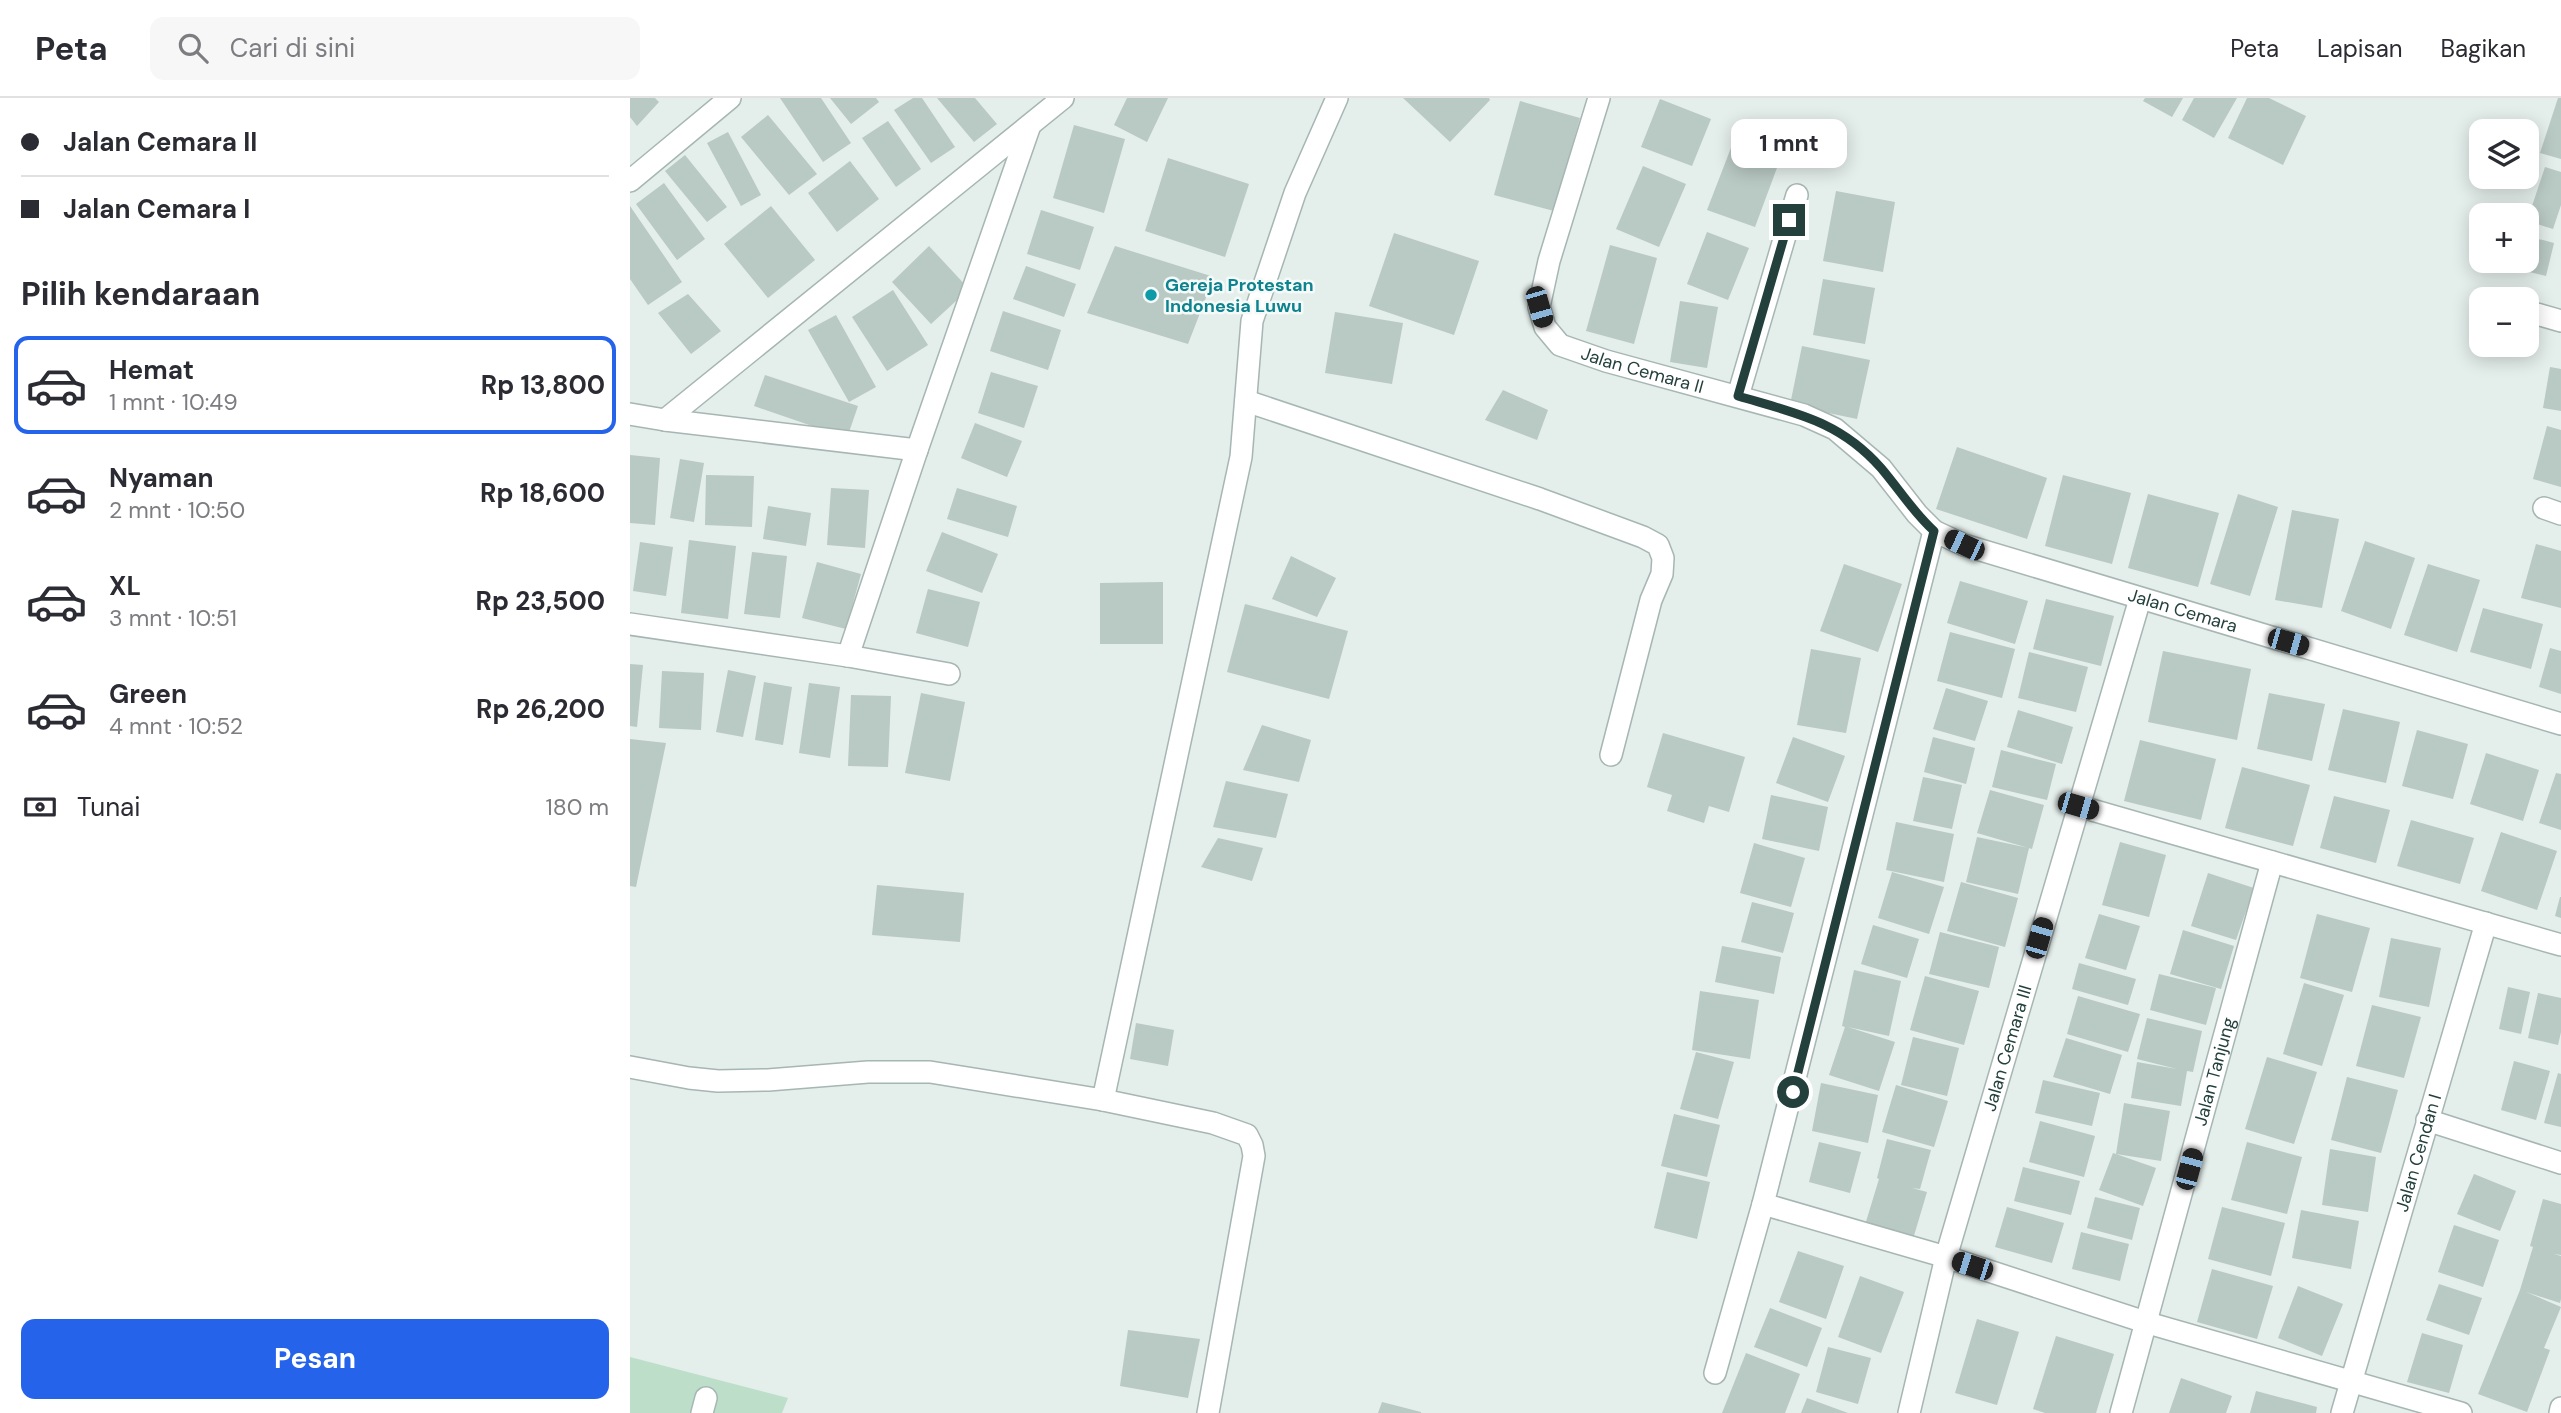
<!DOCTYPE html>
<html lang="id">
<meta charset="utf-8">
<style>
:root{--surface:#fff;--page:#f7f7f7;--text:#2b2b33;--muted:#7c7c81;--line:#e1e1e2;--accent:#2563eb}
body{margin:0;font-family:"DM Sans",sans-serif;background:var(--page);color:var(--text);height:100vh;display:flex;flex-direction:column;font-size:26px;white-space:nowrap}
*{box-sizing:border-box;margin:0}
p{font-size:23px;color:var(--muted)}
.icon{flex:none;width:38px;height:38px;fill:none;stroke:currentColor;stroke-width:2;stroke-linecap:round;stroke-linejoin:round}
.map{position:relative;flex:1;overflow:hidden}
.drawer{display:flex;flex-direction:column;background:var(--surface);width:630px}
.drawer>*{flex:none}
.guide{display:grid;align-content:center;height:154px;padding:0 21px;background:var(--surface)}
.buttons{position:absolute;left:1839px;top:21px;display:grid;gap:14px}
.buttons a{display:grid;place-items:center;width:70px;height:70px;border-radius:14px;background:var(--surface);box-shadow:0 4px 18px #0003;font-size:35px}
.end{position:absolute;width:32px;height:32px;margin:-16px;border:9px solid #23403c;background:#fff;box-shadow:0 0 0 4px #fff}
.from{border-radius:50%}
.bubble{position:absolute;height:49px;border-radius:14px;background:var(--surface);box-shadow:0 4px 18px #0003;font-size:23px;font-weight:700;line-height:49px;text-align:center}
.car{position:absolute;width:21px;height:42px;margin:-21px -10px;border-radius:9px;box-shadow:0 0 5px 2px #0007;background:linear-gradient(#222 24%,#8ab4d8 0 40%,#222 0 76%,#8ab4d8 0 86%,#222 0)}
.guide b{display:flex;align-items:center;gap:24px;height:66px;font-size:26px}
.guide b+b{border-top:2px solid var(--line)}
.guide i{width:18px;height:18px;background:var(--text)}
ul{padding:0;list-style:none}
li{display:flex;align-items:center;gap:21px;height:98px;margin:0 14px 10px;padding:0 7px;border:4px solid transparent;border-radius:14px}
li div{flex:1}
li b{display:block;font-size:26px}
li em{font-style:normal;font-weight:700}
li.selected{border-color:var(--accent)}
li>.icon{width:63px;height:63px;stroke-width:1.5}
h2{padding:0 21px;font-size:32px;line-height:84px}
.pay{display:flex;align-items:center;gap:18px;height:77px;padding:0 21px;font-size:26px}
.pay p{margin-inline-start:auto}
.primary-button{display:flex;gap:14px;margin-top:auto;padding:14px 21px}
.primary-button a{flex:1;height:80px;border-radius:14px;background:var(--accent);color:#fff;font-size:28px;font-weight:700;line-height:80px;text-align:center}
header{display:flex;align-items:center;gap:42px;box-sizing:border-box;height:98px;padding:0 35px;background:var(--surface);border-bottom:2px solid var(--line)}
header strong{font-size:33px}
nav{display:flex;gap:38px;margin-inline-start:auto;font-size:24px}
.search{width:490px;height:63px;background:var(--page);display:flex;align-items:center;gap:18px;box-sizing:border-box;padding:0 24px;border-radius:14px;color:var(--muted);font-size:26px}
main{display:flex;flex:1;min-height:0}
.map>svg:first-child{display:block}
.green{fill:#bddfca}
.building{fill:#b9c9c4}
.lines{fill:none;stroke-linecap:round;stroke-linejoin:round}
.street-casing{stroke:#a6b6b3;stroke-width:24}
.street{stroke:#fff;stroke-width:21}
.route{stroke:#23403c;stroke-width:9}
.culture-dot{fill:#0f9aa8;stroke:#f5faf8;stroke-width:2.5}
.labels{text-anchor:middle;stroke-width:5;stroke-linejoin:round;paint-order:stroke}
.culture-label{font-size:18px;font-weight:bold;fill:#0d838f;stroke:#f5faf8;text-anchor:start}
.street-label{font-size:18px;fill:#23403c;stroke:#f5faf8}
</style>
<header>
<strong>Peta</strong>
<div class="search"><svg class="icon" aria-label="search" viewBox="0 0 24 24"><circle cx="10" cy="10" r="6"/><path d="M15 15l6 6"/></svg>Cari di sini</div>
<nav><a>Peta</a><a>Lapisan</a><a>Bagikan</a></nav>
</header>
<main>
<section class="drawer">
<div class="guide">
<b><i class="from"></i>Jalan Cemara II</b>
<b><i></i>Jalan Cemara I</b>
</div>
<h2>Pilih kendaraan</h2>
<ul>
<li class="selected"><svg class="icon" aria-label="car" viewBox="0 0 24 24"><path d="M5 17H2v-5l4-1 3-4h7l3 4 3 1v5h-3M9 17h6M6 11h13"/><circle cx="7" cy="17" r="2"/><circle cx="17" cy="17" r="2"/></svg><div><b>Hemat</b><p>1 mnt · 10:49</p></div><em>Rp 13,800</em></li>
<li><svg class="icon" aria-label="car" viewBox="0 0 24 24"><path d="M5 17H2v-5l4-1 3-4h7l3 4 3 1v5h-3M9 17h6M6 11h13"/><circle cx="7" cy="17" r="2"/><circle cx="17" cy="17" r="2"/></svg><div><b>Nyaman</b><p>2 mnt · 10:50</p></div><em>Rp 18,600</em></li>
<li><svg class="icon" aria-label="car" viewBox="0 0 24 24"><path d="M5 17H2v-5l4-1 3-4h7l3 4 3 1v5h-3M9 17h6M6 11h13"/><circle cx="7" cy="17" r="2"/><circle cx="17" cy="17" r="2"/></svg><div><b>XL</b><p>3 mnt · 10:51</p></div><em>Rp 23,500</em></li>
<li><svg class="icon" aria-label="car" viewBox="0 0 24 24"><path d="M5 17H2v-5l4-1 3-4h7l3 4 3 1v5h-3M9 17h6M6 11h13"/><circle cx="7" cy="17" r="2"/><circle cx="17" cy="17" r="2"/></svg><div><b>Green</b><p>4 mnt · 10:52</p></div><em>Rp 26,200</em></li>
</ul>
<div class="pay"><svg class="icon" aria-label="cash" viewBox="0 0 24 24"><path d="M3 7h18v10H3z"/><circle cx="12" cy="12" r="2"/></svg>Tunai<p>180 m</p></div>
<div class="primary-button"><a>Pesan</a></div>
</section>
<div class="map">
<svg width="1931" height="1315" viewBox="0 0 1931 1315">
<rect width="100%" height="100%" fill="#e4eeeb"/>
<path class="green" d="M0 1259 158 1300 152 1315H0Z"/>
<path class="building" d="M0 0H25L29 4 7 28 0 19Z
M150 0H191L221 45 193 64Z
M200 0H246L249 4 221 26Z
M283 0H292L325 49 301 65 264 12Z
M307 0H345L367 26 344 44Z
M497 0H538L517 44 484 27Z
M773 0H859L860 2 820 44Z
M1515 0H1553L1542 19 1513 3Z
M1564 0H1607L1584 40 1552 22Z
M1617 0H1639L1676 18 1653 67 1598 40Z
M1928 0H1931V61L1910 55Z
M1030 1 1081 21 1062 68 1011 49Z
M890 3 950 20 924 113 864 97Z
M138 17 187 76 159 97 111 39Z
M258 23 291 71 266 89 232 40Z
M444 27 495 41 474 115 423 100Z
M98 34 131 97 111 108 77 45Z
M1104 42 1151 59 1125 129 1077 112Z
M55 57 97 109 77 124 35 73Z
M538 60 619 86 595 159 515 133Z
M220 63 249 101 207 134 178 95Z
M1013 68 1056 86 1029 149 986 131Z
M1915 69 1931 74V107L1923 131 1897 123Z
M34 85 75 141 47 162 6 106Z
M1206 93 1265 104 1253 174 1193 163Z
M0 108 52 184 18 207 0 181Z
M141 108 185 162 138 200 94 146Z
M411 112 464 129 450 172 397 156Z
M1077 134 1119 150 1098 202 1057 186Z
M764 135 849 163 824 237 739 208Z
M1897 138 1924 145 1916 178 1887 171 1889 163H1897Z
M980 147 1027 160 1004 246 956 233Z
M299 148 339 191 301 226 262 184Z
M485 148 584 179 558 246 457 215Z
M396 168 446 186 434 219 383 201Z
M1193 181 1245 190 1235 246 1183 237Z
M263 192 298 247 257 273 222 219Z
M58 196 91 233 61 256 28 215Z
M1050 203 1088 209 1077 270 1040 264Z
M373 213 431 232 418 272 360 253Z
M705 214 773 225 762 286 695 275Z
M206 217 246 289 219 304 178 232Z
M1172 248 1240 262 1227 321 1160 307Z
M1920 269 1931 271V313L1913 310Z
M361 274 408 288 394 330 348 315Z
M135 277 228 308 217 340 124 308Z
M873 292 918 312 907 342 855 322Z
M345 325 392 343 377 379 331 360Z
M1917 328 1931 332V389L1903 381Z
M1327 349 1417 380 1397 441 1306 411Z
M0 357 30 360 25 427 0 425Z
M50 361 74 365 64 424 40 420Z
M76 377 124 378 122 429 75 427Z
M1433 377 1501 395 1482 466 1415 448Z
M201 390 239 392 235 450 197 447Z
M327 390 387 408 378 439 317 421Z
M1518 396 1589 415 1568 489 1498 470Z
M1608 396 1648 409 1620 498 1580 486Z
M138 408 181 415 176 448 133 441Z
M1662 412 1709 421 1692 510 1645 502Z
M312 434 368 456 352 495 296 473Z
M59 442 106 448 98 521 51 515Z
M1735 443 1785 460 1761 531 1711 513Z
M10 444 43 449 36 498 3 493Z
M1906 446 1931 453V510L1891 500Z
M122 454 157 458 150 520 114 516Z
M661 458 706 480 687 519 642 501Z
M187 464 231 476 216 531 172 520Z
M1214 466 1272 486 1248 554 1190 533Z
M1798 466 1850 482 1827 554 1774 537Z
M1330 483 1398 503 1385 546 1317 525Z
M533 484V546H470V485Z
M298 491 350 504 338 549 286 535Z
M1416 501 1484 518 1471 568 1403 551Z
M615 506 718 533 699 601 597 574Z
M1853 510 1913 526 1901 571 1840 554Z
M1320 534 1385 551 1372 600 1307 583Z
M1920 550 1931 553V596L1909 589Z
M1181 551 1231 560 1216 635 1167 627Z
M1533 553 1621 571 1607 642 1518 624Z
M1399 554 1458 569 1446 614 1388 600Z
M0 566 13 567 7 629 0 628Z
M98 572 126 578 113 639 86 634Z
M32 573 74 575 71 632 29 630Z
M134 584 162 589 153 647 125 642Z
M179 585 210 589 200 660 169 655Z
M1316 590 1358 603 1345 643 1303 631Z
M291 595 335 604 320 683 275 675Z
M1639 595 1695 606 1682 663 1627 651Z
M221 597 261 598 258 669 218 668Z
M1713 611 1770 624 1756 685 1698 672Z
M1388 612 1443 629 1432 666 1377 649Z
M632 627 681 642 669 684 613 672Z
M1787 632 1838 646 1823 701 1772 688Z
M1033 635 1115 659 1099 714 1079 708 1074 725 1037 713 1042 697 1017 689Z
M1163 639 1215 658 1198 704 1146 685Z
M1303 639 1345 650 1336 686 1294 674Z
M0 641 36 645 6 789 0 788Z
M1510 642 1586 661 1571 722 1494 703Z
M1371 652 1426 666 1417 702 1362 689Z
M1856 655 1909 672 1893 723 1840 706Z
M1612 669 1680 687 1663 748 1595 730Z
M1926 675 1931 676V732L1909 725Z
M1293 679 1332 687 1322 731 1283 723Z
M596 683 658 696 646 740 583 729Z
M1360 692 1414 707 1402 751 1347 735Z
M1141 697 1198 709 1189 753 1132 741Z
M1704 698 1760 712 1746 765 1690 750Z
M1781 722 1844 740 1830 786 1767 768Z
M1266 724 1324 736 1314 784 1256 772Z
M1871 734 1927 753 1907 812 1851 793Z
M1347 739 1399 750 1388 796 1336 784Z
M588 740 633 750 622 783 571 769Z
M1490 744 1536 757 1519 819 1472 807Z
M1124 745 1175 760 1161 809 1110 795Z
M1262 774 1314 789 1299 836 1248 820Z
M1578 775 1624 790 1606 842 1561 828Z
M1331 784 1388 800 1375 849 1317 833Z
M247 787 334 795 330 844 242 837Z
M1930 799H1931V820L1925 818Z
M1122 804 1164 815 1153 855 1111 844Z
M1469 816 1510 828 1496 872 1455 860Z
M1687 816 1740 830 1722 894 1670 880Z
M1243 827 1289 841 1277 880 1231 866Z
M1553 832 1604 848 1591 891 1540 876Z
M1310 834 1369 849 1359 890 1299 876Z
M1761 840 1811 850 1799 909 1749 899Z
M1092 848 1151 859 1144 896 1085 884Z
M1449 865 1506 881 1498 907 1442 891Z
M1224 872 1271 883 1259 938 1218 929 1265 944 1249 993 1199 977 1215 929 1212 928Z
M1529 876 1586 890 1576 927 1520 912Z
M1295 878 1349 893 1334 947 1280 932Z
M1674 885 1714 897 1692 968 1653 956Z
M1878 889 1900 894 1891 936 1869 931Z
M1070 893 1129 902 1120 961 1062 952Z
M1908 895 1931 900V934L1928 947 1898 940Z
M1448 898 1510 916 1498 954 1437 936Z
M1742 907 1791 919 1774 980 1726 968Z
M1517 920 1572 933 1563 974 1557 973 1551 1008 1501 1000 1507 964 1547 971 1507 961Z
M506 925 544 932 538 968 500 961Z
M1283 939 1329 950 1317 998 1271 987Z
M1436 940 1492 957 1480 996 1423 979Z
M1066 954 1104 964 1088 1021 1050 1011Z
M1637 959 1687 974 1664 1046 1615 1031Z
M1884 963 1920 973 1906 1022 1871 1012Z
M1928 975 1931 976V1029L1914 1025Z
M1717 979 1768 992 1751 1055 1701 1042Z
M1413 982 1470 995 1462 1028 1405 1015Z
M1191 985 1248 997 1238 1045 1182 1033Z
M1266 987 1318 1003 1304 1049 1252 1034Z
M1494 1005 1540 1013 1531 1063 1486 1056 1526 1070 1513 1108 1469 1092 1483 1055 1486 1056Z
M1044 1016 1090 1027 1077 1079 1031 1068Z
M1410 1023 1465 1038 1454 1079 1399 1064Z
M1257 1041 1301 1052 1290 1091 1282 1090 1297 1094 1283 1141 1235 1127 1249 1081 1247 1080Z
M1189 1044 1231 1054 1220 1095 1179 1084Z
M1617 1044 1672 1059 1657 1116 1601 1102Z
M1700 1051 1746 1059 1738 1114 1692 1107Z
M1393 1069 1450 1083 1441 1117 1384 1103Z
M1037 1074 1080 1084 1067 1141 1024 1130Z
M1844 1076 1886 1093 1870 1133 1827 1116Z
M1465 1099 1510 1110 1502 1142 1457 1130Z
M1913 1101 1931 1106V1157L1924 1156 1931 1158V1201L1930 1205 1896 1194 1931 1209 1914 1250 1920 1252 1897 1314 1848 1296 1890 1192 1903 1149 1900 1148Z
M1377 1109 1434 1125 1422 1165 1365 1149Z
M1592 1109 1655 1125 1641 1178 1578 1161Z
M1671 1112 1729 1123 1721 1171 1662 1160Z
M1824 1127 1869 1142 1853 1189 1808 1174Z
M1451 1134 1499 1146 1490 1183 1442 1171Z
M1168 1153 1214 1168 1196 1221 1149 1204Z
M1582 1171 1643 1188 1627 1241 1567 1224Z
M1230 1178 1274 1194 1251 1255 1208 1239Z
M1809 1186 1852 1200 1839 1237 1796 1222Z
M1668 1188 1713 1206 1692 1258 1648 1240Z
M1140 1210 1192 1230 1177 1269 1124 1249Z
M1347 1221 1389 1234 1367 1307 1325 1295Z
M498 1232 570 1241 558 1300 490 1288Z
M1792 1235 1833 1247 1819 1295 1777 1284Z
M1426 1238 1484 1256 1466 1315H1415L1403 1311Z
M1198 1249 1241 1260 1228 1306 1186 1294Z
M1116 1255 1170 1276 1155 1315H1092Z
M1551 1280 1602 1298 1596 1315H1539Z
M1626 1293 1687 1309 1686 1315H1620Z
M1177 1300 1218 1315H1171Z
M752 1304 791 1314V1315H748Z"/>
<g class="lines">
<g class="street-casing">
<g id="street">
<path id="s1" d="M969 0 919 163 909 209 915 229 930 247 976 263 1174 317 1205 331 1251 370 1287 416 1304 433 1334 447 1931 626"/>
<path d="M0 83 100 0"/>
<path d="M1907 216 1931 223"/>
<path d="M1108 298 1167 97"/>
<path d="M616 303 910 401 1013 439 1028 447 1033 460 1032 476 1021 502 981 657"/>
<path d="M0 316 35 322 433 0"/>
<path d="M35 322 287 352"/>
<path d="M1914 410 1931 416"/>
<path d="M1304 433 1133 1106 1316 1159 1518 1225 1831 1315"/>
<path d="M0 526 218 558 319 576"/>
<path d="M218 558 287 352 399 30"/>
<path d="M1448 708 1931 847"/>
<path d="M0 969 59 980 88 983 138 982 238 974H300L473 1002 583 1025 617 1037 622 1047 624 1058 578 1315"/>
<path d="M473 1002 611 359 622 223 665 95 707 0"/>
<path d="M1797 1022 1931 1065"/>
<path d="M1085 1275 1133 1106"/>
<path d="M72 1315 76 1300"/>
<path id="s2" d="M1279 1315 1316 1159 1510 501"/>
<path id="s3" d="M1491 1315 1642 764"/>
<path id="s4" d="M1712 1315 1856 825"/>
<path d="M1930 1315 1931 1310"/>
</g>
</g>
<use href="#street" class="street"/>
</g>
<g class="lines">
<path class="route" d="M1159 122 1108 298C1165 315 1210 323 1251 370 1269 391 1283 414 1304 433L1163 994"/>
</g>
<circle class="culture-dot" cx="521" cy="197" r="7"/>
<g class="labels">
<g class="culture-label">
<text x="535" y="193">Gereja Protestan<tspan x="535" dy="21">Indonesia Luwu</tspan></text>
</g>
<g class="street-label">
<text dy="6" stroke="none"><textPath href="#s1" startOffset="348">Jalan Cemara II</textPath></text>
<text dy="6" stroke="none"><textPath href="#s1" startOffset="954">Jalan Cemara</textPath></text>
<text dy="6" stroke="none"><textPath href="#s2" startOffset="378">Jalan Cemara III</textPath></text>
<text dy="6" stroke="none"><textPath href="#s3" startOffset="354">Jalan Tanjung</textPath></text>
<text dy="6" stroke="none"><textPath href="#s4" startOffset="271">Jalan Cendan I</textPath></text>
</g>
</g>
</svg>
<div class="buttons">
<a><svg class="icon" aria-label="layers" viewBox="0 0 24 24"><path d="M12 4l9 5-9 5-9-5zM3 14l9 5 9-5"/></svg></a>
<a>+</a>
<a>−</a>
</div>
<i class="end from" style="left:1163px;top:994px"></i>
<i class="end" style="left:1159px;top:122px"></i>
<div class="bubble" style="left:1101px;top:21px;width:116px">1 mnt</div>
<i class="car" style="left:909px;top:209px;rotate:164deg"></i>
<i class="car" style="left:1334px;top:447px;rotate:295deg"></i>
<i class="car" style="left:1658px;top:544px;rotate:106deg"></i>
<i class="car" style="left:1448px;top:708px;rotate:106deg"></i>
<i class="car" style="left:1409px;top:840px;rotate:16deg"></i>
<i class="car" style="left:1559px;top:1071px;rotate:15deg"></i>
<i class="car" style="left:1342px;top:1168px;rotate:288deg"></i>
</div>
</main>
